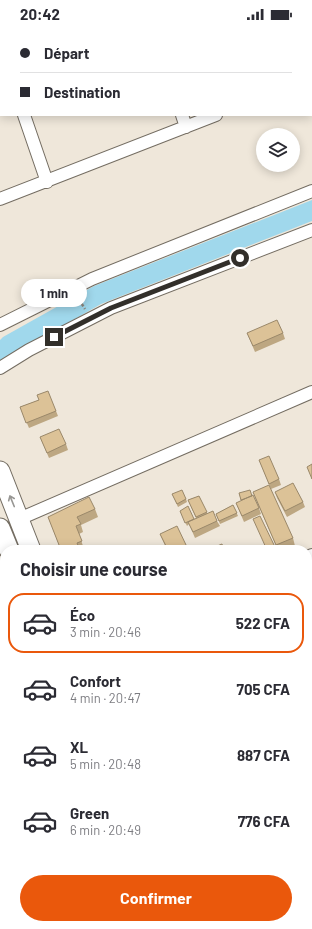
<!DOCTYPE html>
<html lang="fr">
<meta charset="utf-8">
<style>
:root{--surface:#fff;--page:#f7f7f7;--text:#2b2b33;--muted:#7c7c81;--line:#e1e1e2;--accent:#ea580c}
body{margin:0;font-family:Barlow,sans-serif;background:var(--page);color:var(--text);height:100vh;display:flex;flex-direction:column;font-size:15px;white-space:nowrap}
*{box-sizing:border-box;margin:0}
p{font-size:13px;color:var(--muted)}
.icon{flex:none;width:22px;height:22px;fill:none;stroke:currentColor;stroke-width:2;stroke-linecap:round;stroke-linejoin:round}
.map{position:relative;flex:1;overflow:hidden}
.side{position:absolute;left:0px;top:517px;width:312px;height:384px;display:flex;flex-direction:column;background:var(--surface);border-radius:16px 16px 0 0;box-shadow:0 2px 10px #0003}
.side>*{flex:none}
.guide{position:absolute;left:0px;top:0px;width:312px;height:88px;box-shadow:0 2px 10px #0003;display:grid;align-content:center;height:88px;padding:0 20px;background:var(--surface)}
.fabs{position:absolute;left:256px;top:100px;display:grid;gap:8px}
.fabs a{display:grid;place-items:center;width:44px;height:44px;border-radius:50%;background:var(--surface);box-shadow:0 2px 10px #0003;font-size:20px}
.end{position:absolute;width:18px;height:18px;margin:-9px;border:5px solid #322f2a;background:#fff;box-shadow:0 0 0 2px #fff}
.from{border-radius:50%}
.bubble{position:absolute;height:28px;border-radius:14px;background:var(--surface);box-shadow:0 2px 10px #0003;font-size:13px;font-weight:700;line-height:28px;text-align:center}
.guide b{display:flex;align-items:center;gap:14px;height:38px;font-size:15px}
.guide b+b{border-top:1px solid var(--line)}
.guide i{width:10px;height:10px;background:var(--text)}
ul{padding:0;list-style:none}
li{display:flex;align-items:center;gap:12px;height:60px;margin:0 8px 6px;padding:0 12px;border:2px solid transparent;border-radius:16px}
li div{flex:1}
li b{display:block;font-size:15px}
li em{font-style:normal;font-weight:700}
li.current{border-color:var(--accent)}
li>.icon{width:36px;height:36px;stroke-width:1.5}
h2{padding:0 20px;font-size:18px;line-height:48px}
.button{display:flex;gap:8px;margin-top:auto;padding:8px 20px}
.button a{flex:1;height:46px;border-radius:24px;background:var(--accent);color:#fff;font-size:16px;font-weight:700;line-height:46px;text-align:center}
.status{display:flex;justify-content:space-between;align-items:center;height:28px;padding:0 20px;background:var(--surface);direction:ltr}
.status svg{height:11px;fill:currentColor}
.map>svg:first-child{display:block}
.water{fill:#a0d8ec}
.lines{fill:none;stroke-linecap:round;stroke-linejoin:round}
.minor-casing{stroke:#746d62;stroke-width:14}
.primary-casing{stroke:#746d62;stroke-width:21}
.path{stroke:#8c877e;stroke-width:2.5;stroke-dasharray:4 2;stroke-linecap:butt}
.minor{stroke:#fff;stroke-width:12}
.primary{stroke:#fff;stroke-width:19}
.rail{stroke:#7b766e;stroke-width:3}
.wall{fill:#bda782}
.building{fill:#dcc297;stroke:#9a886a}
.oneway{stroke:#989794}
.route{stroke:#322f2a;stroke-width:5}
</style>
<div class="status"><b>20:42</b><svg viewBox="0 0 49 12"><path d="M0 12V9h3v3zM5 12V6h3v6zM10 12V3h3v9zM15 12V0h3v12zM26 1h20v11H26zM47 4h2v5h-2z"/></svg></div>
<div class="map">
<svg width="312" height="901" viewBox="0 0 312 901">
<rect width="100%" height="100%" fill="#efe7da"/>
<path class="water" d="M312 172V193L101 276 0 334V312L3 309 94 258Z
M5 893V896H30L18 901H0V895Z"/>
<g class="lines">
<g class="minor-casing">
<path id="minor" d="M153 0 154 1
M300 0 301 1
M0 18 1 21
M311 34 312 37
M311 50 312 49
M24 87 47 154
M182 87 186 99
M0 171 216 87
M0 297 92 251 312 163
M0 340 29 322 111 280 312 202
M19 491 312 364
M307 529 312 527
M0 666 5 664
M307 704 312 702
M0 810 5 808"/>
</g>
<g class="primary-casing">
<path id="primary" d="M0 443 31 522
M0 500 9 522
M175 896 177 901
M197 896 198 901"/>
</g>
<path class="path" d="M78 270 85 281"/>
<use href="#minor" class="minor"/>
<use href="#primary" class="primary"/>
<path class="rail" d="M307 688 312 686
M0 822 5 820"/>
</g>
<path class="wall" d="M247 305H283L285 311 255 324Z
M39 372 56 383 58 388 29 400 20 379Z
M40 409 66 416 68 422 49 430Z
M259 432 279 451 281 457 271 461Z
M253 464 293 510 295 518 287 522H278L256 472Z
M275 464 303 474 305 479 287 489 277 470Z
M239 465 252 468 259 480 261 486 244 494 236 475 241 473Z
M172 466 186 471 187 474 178 479Z
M199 468 207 485 217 493 220 498 195 510 189 496 187 498 180 483 195 491 196 490 188 472Z
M233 477 238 488 220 496 216 486Z
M95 481 98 489 81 497 83 504 79 506 84 521 81 522H61L48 489Z
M160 506 187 519 188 522H167Z
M0 694 5 705V767L0 769Z"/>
<path class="building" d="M277 292 283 305 253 318 247 305Z
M48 363 56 383 26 395 20 379 39 372 37 367Z
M59 401 66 416 47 425 40 409Z
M269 428 279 451 269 456 259 432Z
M312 436V451L307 439Z
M293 455 303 474 285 483 275 464Z
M269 457 293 510 276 517 253 464Z
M182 462 186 471 177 476 172 466Z
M250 462 252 468 241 472 239 465Z
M253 467 259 480 242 488 236 475Z
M199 468 207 484 196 489 188 472Z
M89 469 95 481 77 489 81 496 76 498 82 513 77 515 80 522H61L48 489Z
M233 477 237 485 219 493 216 486Z
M188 478 194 491 185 495 180 483Z
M213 483 217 493 193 504 188 494Z
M260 488 276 521 273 522H267L253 491Z
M177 498 187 519 180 522H168L160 506Z
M222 516 224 522H211L210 521Z
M114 518 116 522H105Z
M0 694 5 705V756L0 758Z"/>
<defs><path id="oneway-shaft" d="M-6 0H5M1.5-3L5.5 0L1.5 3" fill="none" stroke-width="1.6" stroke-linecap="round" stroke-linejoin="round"/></defs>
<use class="oneway" href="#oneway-shaft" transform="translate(12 473) rotate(-112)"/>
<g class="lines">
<path class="route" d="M54 309 111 280 240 230"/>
</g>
</svg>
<div class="fabs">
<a><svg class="icon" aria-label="layers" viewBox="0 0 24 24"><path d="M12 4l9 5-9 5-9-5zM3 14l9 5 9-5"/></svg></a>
</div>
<i class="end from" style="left:240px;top:230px"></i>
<i class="end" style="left:54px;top:309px"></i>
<div class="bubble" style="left:21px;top:251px;width:66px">1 min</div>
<div class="guide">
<b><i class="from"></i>Départ</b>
<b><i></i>Destination</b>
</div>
<section class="side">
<h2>Choisir une course</h2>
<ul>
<li class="current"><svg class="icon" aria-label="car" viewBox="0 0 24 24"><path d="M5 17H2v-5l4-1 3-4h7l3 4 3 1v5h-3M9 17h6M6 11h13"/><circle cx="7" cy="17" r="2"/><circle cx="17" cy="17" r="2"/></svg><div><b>Éco</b><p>3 min · 20:46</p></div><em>522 CFA</em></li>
<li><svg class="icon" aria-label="car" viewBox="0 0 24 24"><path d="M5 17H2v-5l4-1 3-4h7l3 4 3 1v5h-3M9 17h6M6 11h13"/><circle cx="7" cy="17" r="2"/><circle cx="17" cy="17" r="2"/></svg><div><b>Confort</b><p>4 min · 20:47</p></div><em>705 CFA</em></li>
<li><svg class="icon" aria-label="car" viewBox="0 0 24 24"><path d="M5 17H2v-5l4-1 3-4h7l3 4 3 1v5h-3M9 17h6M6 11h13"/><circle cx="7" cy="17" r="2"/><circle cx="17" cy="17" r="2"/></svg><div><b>XL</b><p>5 min · 20:48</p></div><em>887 CFA</em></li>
<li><svg class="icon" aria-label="car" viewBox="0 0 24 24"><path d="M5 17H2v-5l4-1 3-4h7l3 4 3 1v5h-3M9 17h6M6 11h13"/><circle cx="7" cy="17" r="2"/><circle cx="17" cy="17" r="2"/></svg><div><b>Green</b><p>6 min · 20:49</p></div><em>776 CFA</em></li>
</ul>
<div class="button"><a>Confirmer</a></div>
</section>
</div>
